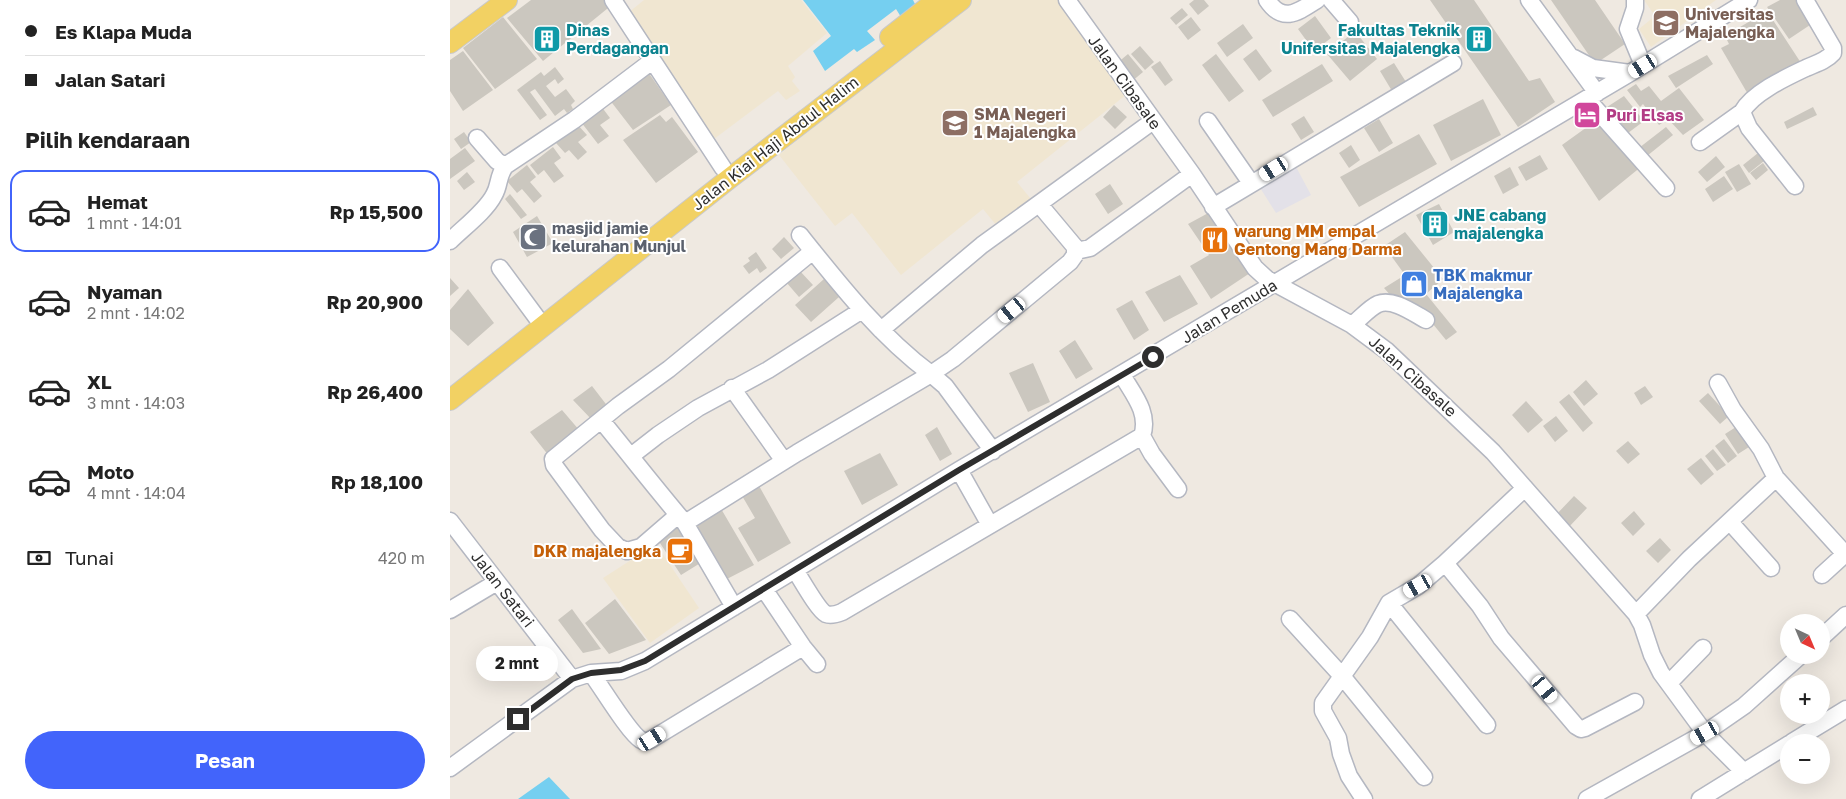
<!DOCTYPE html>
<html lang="id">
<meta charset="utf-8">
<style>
:root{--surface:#fff;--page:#f6f6f6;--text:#222;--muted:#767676;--line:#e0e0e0;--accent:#4264fb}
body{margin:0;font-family:"Golos Text",sans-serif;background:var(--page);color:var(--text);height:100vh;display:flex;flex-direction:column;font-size:19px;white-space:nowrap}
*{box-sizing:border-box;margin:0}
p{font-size:16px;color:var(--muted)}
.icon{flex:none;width:28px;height:28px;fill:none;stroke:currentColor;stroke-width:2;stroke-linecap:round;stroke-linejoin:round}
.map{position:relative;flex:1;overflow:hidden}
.panel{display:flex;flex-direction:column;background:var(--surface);width:450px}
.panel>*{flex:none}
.top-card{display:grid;align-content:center;height:110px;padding:0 25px;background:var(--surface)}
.needle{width:32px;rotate:136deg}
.fabs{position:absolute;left:1330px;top:614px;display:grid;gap:10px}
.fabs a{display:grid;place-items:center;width:50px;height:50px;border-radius:50%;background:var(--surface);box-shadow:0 5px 20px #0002;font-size:25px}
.end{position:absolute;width:22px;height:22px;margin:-11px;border:6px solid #2e2e2e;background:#fff;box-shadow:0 0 0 2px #fff}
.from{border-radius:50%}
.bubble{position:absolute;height:35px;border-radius:18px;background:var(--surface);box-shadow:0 5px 20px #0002;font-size:16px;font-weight:700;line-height:35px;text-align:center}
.car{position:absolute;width:15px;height:30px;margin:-15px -8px;border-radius:6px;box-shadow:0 0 4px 1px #0007;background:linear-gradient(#fff 24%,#345 0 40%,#fff 0 76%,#345 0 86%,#fff 0)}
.top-card b{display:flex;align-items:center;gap:18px;height:48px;font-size:19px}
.top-card b+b{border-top:1px solid var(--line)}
.top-card i{width:12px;height:12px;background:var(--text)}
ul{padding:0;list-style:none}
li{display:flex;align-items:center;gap:15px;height:82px;margin:0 10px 8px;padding:0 15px;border:2px solid transparent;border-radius:15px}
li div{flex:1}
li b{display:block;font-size:19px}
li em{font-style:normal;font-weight:700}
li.current{border-color:var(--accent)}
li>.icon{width:45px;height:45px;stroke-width:1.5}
h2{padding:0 25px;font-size:22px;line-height:60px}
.pay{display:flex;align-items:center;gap:12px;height:55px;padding:0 25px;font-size:19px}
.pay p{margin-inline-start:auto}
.action{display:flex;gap:10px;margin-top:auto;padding:10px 25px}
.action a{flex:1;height:58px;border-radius:30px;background:var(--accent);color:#fff;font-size:20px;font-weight:700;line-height:58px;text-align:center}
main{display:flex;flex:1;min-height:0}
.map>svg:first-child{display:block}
.industrial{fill:#e3e1e8}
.education{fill:#f0e6d1}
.water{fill:#75cff0}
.building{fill:#cbc7bf}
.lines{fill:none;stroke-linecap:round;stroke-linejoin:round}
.minor-casing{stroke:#b4b7c1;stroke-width:19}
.major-casing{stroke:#c9c9c9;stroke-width:22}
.minor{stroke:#fff;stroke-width:16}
.major{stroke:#f2d163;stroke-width:20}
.route{stroke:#2e2e2e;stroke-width:6}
.labels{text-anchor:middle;stroke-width:4;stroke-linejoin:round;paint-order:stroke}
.education-label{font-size:16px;font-weight:bold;fill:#785e54;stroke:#fff;text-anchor:start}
.culture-label{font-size:16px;font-weight:bold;fill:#0d838f;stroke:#fff;text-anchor:start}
.street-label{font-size:16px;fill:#2e2e2e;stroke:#fff}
.hotel-label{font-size:16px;font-weight:bold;fill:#b23c85;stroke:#fff;text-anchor:start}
.worship-label{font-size:16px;font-weight:bold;fill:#5b616d;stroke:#fff;text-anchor:start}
.food-label{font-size:16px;font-weight:bold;fill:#c56008;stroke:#fff;text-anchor:start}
.shop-label{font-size:16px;font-weight:bold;fill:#366cbe;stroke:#fff;text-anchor:start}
</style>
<main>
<section class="panel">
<div class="top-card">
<b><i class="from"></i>Es Klapa Muda</b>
<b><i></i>Jalan Satari</b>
</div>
<h2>Pilih kendaraan</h2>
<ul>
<li class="current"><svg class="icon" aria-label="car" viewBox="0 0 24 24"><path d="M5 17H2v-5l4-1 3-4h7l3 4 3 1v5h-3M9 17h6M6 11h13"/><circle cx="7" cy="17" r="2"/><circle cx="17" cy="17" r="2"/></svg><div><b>Hemat</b><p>1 mnt · 14:01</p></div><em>Rp 15,500</em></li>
<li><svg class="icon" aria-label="car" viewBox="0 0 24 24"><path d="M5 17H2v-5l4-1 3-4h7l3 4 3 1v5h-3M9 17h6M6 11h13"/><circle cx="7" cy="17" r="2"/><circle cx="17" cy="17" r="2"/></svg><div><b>Nyaman</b><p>2 mnt · 14:02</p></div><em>Rp 20,900</em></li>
<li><svg class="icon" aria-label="car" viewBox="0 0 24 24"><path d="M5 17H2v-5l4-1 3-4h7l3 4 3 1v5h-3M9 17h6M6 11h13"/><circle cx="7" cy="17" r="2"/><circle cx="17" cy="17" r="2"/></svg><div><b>XL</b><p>3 mnt · 14:03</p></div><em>Rp 26,400</em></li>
<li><svg class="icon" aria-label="car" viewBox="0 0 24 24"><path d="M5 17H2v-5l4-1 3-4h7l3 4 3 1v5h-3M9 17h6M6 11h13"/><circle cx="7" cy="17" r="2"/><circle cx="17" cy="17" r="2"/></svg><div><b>Moto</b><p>4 mnt · 14:04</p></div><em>Rp 18,100</em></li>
</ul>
<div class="pay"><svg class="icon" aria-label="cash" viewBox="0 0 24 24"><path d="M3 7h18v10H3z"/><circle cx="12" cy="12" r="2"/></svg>Tunai<p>420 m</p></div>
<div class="action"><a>Pesan</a></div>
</section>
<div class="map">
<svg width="1396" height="799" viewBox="0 0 1396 799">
<rect width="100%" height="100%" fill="#efe9e1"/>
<path class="industrial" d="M844 163 861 195 826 213 807 183Z"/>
<path class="education" d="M194 0H351L377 33 338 66 345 77 342 81 350 91 336 100 328 91 264 139 230 92 178 13Z
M522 0H610L682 90 567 182 585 204 551 231 533 209 451 275 402 213 385 226 329 155Z
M1194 0H1266L1201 47 1189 29 1205 16Z
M206 544 249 608 200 643 153 578Z"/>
<path class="water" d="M353 0H463L466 6 451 17 446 9 417 31 425 40 407 52 404 49 375 71 363 51 381 36Z
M99 777 120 799H68Z"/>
<path class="building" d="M81 0H160L163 4 93 61 57 18Z
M744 0H754L759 6 748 15 739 4Z
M980 0H1024L1079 81 1090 78 1105 102 1068 127Z
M1101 0H1145L1175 44 1145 64Z
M1330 0H1350L1363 23 1339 39 1317 7Z
M732 8 738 15 726 25 720 18Z
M1317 11 1353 66 1299 96 1271 48 1279 44 1275 36Z
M865 16 881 38 864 51 848 29Z
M53 17 87 59 45 89 13 48Z
M741 17 751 30 738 40 728 27Z
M793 24 803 38 777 57 767 43Z
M905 31 927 59 900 81 877 54Z
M690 46 704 62 695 70 681 54Z
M806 49 822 71 809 81 793 59Z
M13 51 43 90 13 111 0 91V60Z
M678 54 693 72 681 82 666 64Z
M766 54 794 91 779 102 752 65Z
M1257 55 1263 64 1226 88 1218 76Z
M710 61 723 80 715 86 701 67Z
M944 63 956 82 942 91 930 71Z
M872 64 883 81 823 117 812 100Z
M105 67 114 79 108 84 105 79 96 86 105 97 116 89 125 101 121 105 123 109 117 113 114 109 105 116 85 89 80 92 97 115 90 120 67 90 91 72 94 76Z
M198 72 221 105 183 130 159 99Z
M1186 84 1191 91 1199 86 1211 101 1229 88 1254 120 1233 135 1218 119 1209 125 1193 104 1190 107 1177 90Z
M1174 96 1194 121 1178 133 1157 107Z
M1033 99 1051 135 1001 161 983 125Z
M664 105 677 117 665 129 653 117Z
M151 106 160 118 150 125 159 136 148 144 131 122Z
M1363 107 1367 115 1337 129 1334 122Z
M210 115 216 122 222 117 248 152 206 183 173 140Z
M854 116 864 132 851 140 841 124Z
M1151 117 1192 166 1149 201 1112 145Z
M929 119 943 143 929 152 914 128Z
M127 124 137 135 128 142 137 152 128 160 119 150 115 153 106 143Z
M1216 127 1223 135 1192 160 1185 151Z
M14 132 21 142 11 149 4 139Z
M969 134 987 164 909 207 890 177Z
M901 145 910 160 899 168 889 153Z
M103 147 111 158 104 163 114 176 104 183 94 170 88 175 80 165Z
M15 148 25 161 0 179V159Z
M1308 153 1314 161 1299 173 1293 165Z
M1090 155 1098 169 1076 181 1068 167Z
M1266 156 1275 167 1257 182 1248 172Z
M1313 163 1318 170 1306 180 1300 173Z
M1289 164 1301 184 1287 192 1275 172Z
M77 165 86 177 80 182 92 196 84 203 72 189 67 193 57 181Z
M1060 167 1069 185 1053 194 1044 176Z
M17 172 25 182 14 190 7 181Z
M1274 176 1283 189 1263 202 1255 189Z
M660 184 673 204 658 214 645 194Z
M60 194 77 215 71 219 55 199Z
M989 204 1004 232 983 245 966 215Z
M762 211 803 271 761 299 740 266 759 255 738 224Z
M87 216 103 243 77 257 63 232Z
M955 232 993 279 976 294 1007 332 996 340 969 307 942 297 934 288 955 275 934 246Z
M334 237 344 248 331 259 322 249Z
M306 252 317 268 310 273 307 268 299 274 293 266 300 261 298 258Z
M349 270 363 285 349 297 336 282Z
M730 275 748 304 714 322 695 292Z
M0 278 9 288 0 296Z
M374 279 389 297 361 322 345 305Z
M18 289 44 323 18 346 0 329V310Z
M682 300 699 330 684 340 666 309Z
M625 340 643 369 626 379 609 351Z
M583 363 600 402 578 412 559 373Z
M1136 380 1148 394 1134 406 1123 392Z
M142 386 159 408 143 421 123 400Z
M1195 386 1203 397 1191 405 1184 393Z
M1258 393 1279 416 1270 424 1249 401Z
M1119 394 1143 423 1133 432 1109 402Z
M1076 401 1093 420 1078 433 1062 415Z
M112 410 130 431 99 456 80 432Z
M1106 416 1118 431 1105 442 1093 426Z
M487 427 502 454 490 461 475 435Z
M1286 427 1299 447 1288 454 1275 434Z
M1274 439 1287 456 1278 463 1265 446Z
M1178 441 1190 454 1178 464 1166 451Z
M1263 449 1276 465 1267 471 1255 456Z
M430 453 448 485 412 505 394 471Z
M1251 458 1264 474 1251 485 1237 469Z
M308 484 341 543 308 562 288 528 305 518 291 494Z
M1124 496 1137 508 1117 529 1104 517Z
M270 507 304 565 275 580 243 526Z
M1184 511 1195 524 1183 536 1171 523Z
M227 522 252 562 231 575 208 540Z
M1210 538 1221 550 1208 563 1196 551Z
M165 599 196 640 159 654 135 623Z
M122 609 151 649 133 653 108 620Z"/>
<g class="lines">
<g class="minor-casing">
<path id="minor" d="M163 0 273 168
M617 0 742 174 805 268 817 279 902 325 937 351 1043 452 1186 614 1192 625 1202 655 1211 673 1255 733 1294 772
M817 0C833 24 848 12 867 0
M881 0 900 22
M1079 0 1147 93
M1185 0V8L1178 29 1193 65
M1124 58 1143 68 1180 73
M1137 99 1216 188
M758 121 801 183
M27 138 47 161 55 166
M1250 142 1292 112
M1345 186 1299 128 1292 112C1302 93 1337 77 1356 68 1365 64 1376 61 1383 53V48L1355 0
M763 207 1003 63
M350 235C390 285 430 336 481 374L503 359 620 262 625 255V247L589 204
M0 241C13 228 36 211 44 195 50 185 47 178 55 166L124 120 202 61
M626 251 640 248 742 174
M50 268 87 318
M902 325C910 319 919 308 928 304 943 298 963 313 976 320
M431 330 532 245 703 121
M672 375C683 394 700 413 692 436L702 454 728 489
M1268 383 1283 410 1311 449 1326 478 1396 555
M282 388 334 461
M151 420C179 454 206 489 235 523
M181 456 208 435 248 408 318 370 412 310
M509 470 540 525
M1075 488 995 563 1030 606 1051 638 1126 726 1131 729 1135 728 1185 702
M228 515 191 547 177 551 168 547 152 530 104 465 103 459 168 406 219 369 363 251
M0 521 122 679
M1280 522 1321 568
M345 570C351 579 368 610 376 614 381 616 387 614 392 612L692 436
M1372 575 1395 554
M314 589 353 647 367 664
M939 603 1037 725
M284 607 235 523 347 453 481 374 495 386 543 451
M0 610 47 582
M1186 614 1239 559 1326 478
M840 619 892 676 974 777
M1371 638 1396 615
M141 673C151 686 179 733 191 740 195 743 198 741 202 739L353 647
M1219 683 1253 648
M1342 742 1396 709
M0 768 122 679 141 673 171 671 195 661 509 470 1180 73 1299 0
M914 799 899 776 891 754 888 738 873 711V703L920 637 939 603 968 586 995 563
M1137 799 1255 733 1294 706 1351 655
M1250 799 1339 744"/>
</g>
<g class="major-casing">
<path id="major" d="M440 37 487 0
M0 43 57 0
M0 400 280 178 511 0"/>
</g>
<use href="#minor" class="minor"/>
<use href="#major" class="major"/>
</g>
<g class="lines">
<path class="route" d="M68 719 122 679 141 673 171 670 195 661 509 470 703 357"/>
</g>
<defs>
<g id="school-square" transform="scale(1.4375)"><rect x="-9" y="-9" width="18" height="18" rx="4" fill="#8d6e63" stroke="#fff"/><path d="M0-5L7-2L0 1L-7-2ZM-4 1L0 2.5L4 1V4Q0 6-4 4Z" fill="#fff"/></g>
<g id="building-square" transform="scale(1.4375)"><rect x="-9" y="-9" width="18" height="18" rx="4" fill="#0f9aa8" stroke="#fff"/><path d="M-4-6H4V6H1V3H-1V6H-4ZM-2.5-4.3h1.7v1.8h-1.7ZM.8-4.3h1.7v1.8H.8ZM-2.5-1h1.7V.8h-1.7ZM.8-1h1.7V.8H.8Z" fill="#fff"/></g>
<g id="hotel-square" transform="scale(1.4375)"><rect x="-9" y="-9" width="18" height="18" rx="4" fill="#d1479c" stroke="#fff"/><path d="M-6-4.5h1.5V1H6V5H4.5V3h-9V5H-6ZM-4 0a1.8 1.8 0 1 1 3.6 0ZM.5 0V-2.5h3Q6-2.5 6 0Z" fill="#fff"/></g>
<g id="mosque-square" transform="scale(1.4375)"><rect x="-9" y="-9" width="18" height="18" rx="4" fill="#6b7280" stroke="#fff"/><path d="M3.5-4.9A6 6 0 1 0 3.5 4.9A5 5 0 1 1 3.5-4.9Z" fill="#fff"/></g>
<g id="restaurant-square" transform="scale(1.4375)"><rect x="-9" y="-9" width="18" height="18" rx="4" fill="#e8710a" stroke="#fff"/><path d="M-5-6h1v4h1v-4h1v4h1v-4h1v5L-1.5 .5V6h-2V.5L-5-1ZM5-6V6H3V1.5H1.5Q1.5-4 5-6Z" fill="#fff"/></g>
<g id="shop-square" transform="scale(1.4375)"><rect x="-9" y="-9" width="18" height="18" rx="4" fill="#3f7fe0" stroke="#fff"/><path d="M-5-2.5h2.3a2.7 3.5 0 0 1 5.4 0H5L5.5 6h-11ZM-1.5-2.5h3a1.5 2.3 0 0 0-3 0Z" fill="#fff"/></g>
<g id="cafe-square" transform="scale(1.4375)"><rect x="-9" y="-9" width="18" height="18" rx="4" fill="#e8710a" stroke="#fff"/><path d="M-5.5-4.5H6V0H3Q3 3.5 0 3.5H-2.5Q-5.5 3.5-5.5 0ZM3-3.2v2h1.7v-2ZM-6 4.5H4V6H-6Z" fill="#fff"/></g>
</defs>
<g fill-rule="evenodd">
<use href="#school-square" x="1216" y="23"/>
<use href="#building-square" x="97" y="39"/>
<use href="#building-square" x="1029" y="39"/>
<use href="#hotel-square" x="1137" y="115"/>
<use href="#school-square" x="505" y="123"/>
<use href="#building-square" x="985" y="224"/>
<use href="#mosque-square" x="83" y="237"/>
<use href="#restaurant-square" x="765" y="240"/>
<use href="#shop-square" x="964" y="284"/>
<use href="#cafe-square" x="230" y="551"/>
</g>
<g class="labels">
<g class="education-label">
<text x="1235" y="20">Universitas<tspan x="1235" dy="18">Majalengka</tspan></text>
<text x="524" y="120">SMA Negeri<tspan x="524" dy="18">1 Majalengka</tspan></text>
</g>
<g class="culture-label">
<text x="116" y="36">Dinas<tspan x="116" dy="18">Perdagangan</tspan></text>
<text x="1010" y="36" text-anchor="end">Fakultas Teknik<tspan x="1010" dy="18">Unifersitas Majalengka</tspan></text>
<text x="1004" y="221">JNE cabang<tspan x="1004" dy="18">majalengka</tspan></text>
</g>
<g class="street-label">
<text transform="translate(675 82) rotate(54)" y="6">Jalan Cibasale</text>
<text transform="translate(325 143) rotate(-38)" y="6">Jalan Kiai Haji Abdul Halim</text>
<text transform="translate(779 311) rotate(-31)" y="6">Jalan Pemuda</text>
<text transform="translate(963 376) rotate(42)" y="6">Jalan Cibasale</text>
<text transform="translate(53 589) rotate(52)" y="6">Jalan Satari</text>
</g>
<g class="hotel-label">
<text x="1156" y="121">Puri Elsas</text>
</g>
<g class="worship-label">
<text x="102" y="234">masjid jamie<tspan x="102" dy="18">kelurahan Munjul</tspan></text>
</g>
<g class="food-label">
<text x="784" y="237">warung MM empal<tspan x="784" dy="18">Gentong Mang Darma</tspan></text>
<text x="211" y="557" text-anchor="end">DKR majalengka</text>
</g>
<g class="shop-label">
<text x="983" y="281">TBK makmur<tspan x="983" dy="18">Majalengka</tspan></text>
</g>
</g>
</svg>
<div class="fabs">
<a><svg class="needle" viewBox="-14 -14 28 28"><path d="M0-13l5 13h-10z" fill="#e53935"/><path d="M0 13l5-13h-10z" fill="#767676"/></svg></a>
<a>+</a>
<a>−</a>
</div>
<i class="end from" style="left:703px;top:357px"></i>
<i class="end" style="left:68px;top:719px"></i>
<div class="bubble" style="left:26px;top:646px;width:82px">2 mnt</div>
<i class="car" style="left:1193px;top:66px;rotate:239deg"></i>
<i class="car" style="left:824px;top:169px;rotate:239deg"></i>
<i class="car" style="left:562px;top:310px;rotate:231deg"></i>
<i class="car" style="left:968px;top:586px;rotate:241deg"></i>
<i class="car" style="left:1095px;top:689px;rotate:140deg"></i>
<i class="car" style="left:1255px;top:733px;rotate:241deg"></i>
<i class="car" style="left:202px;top:739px;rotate:58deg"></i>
</div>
</main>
